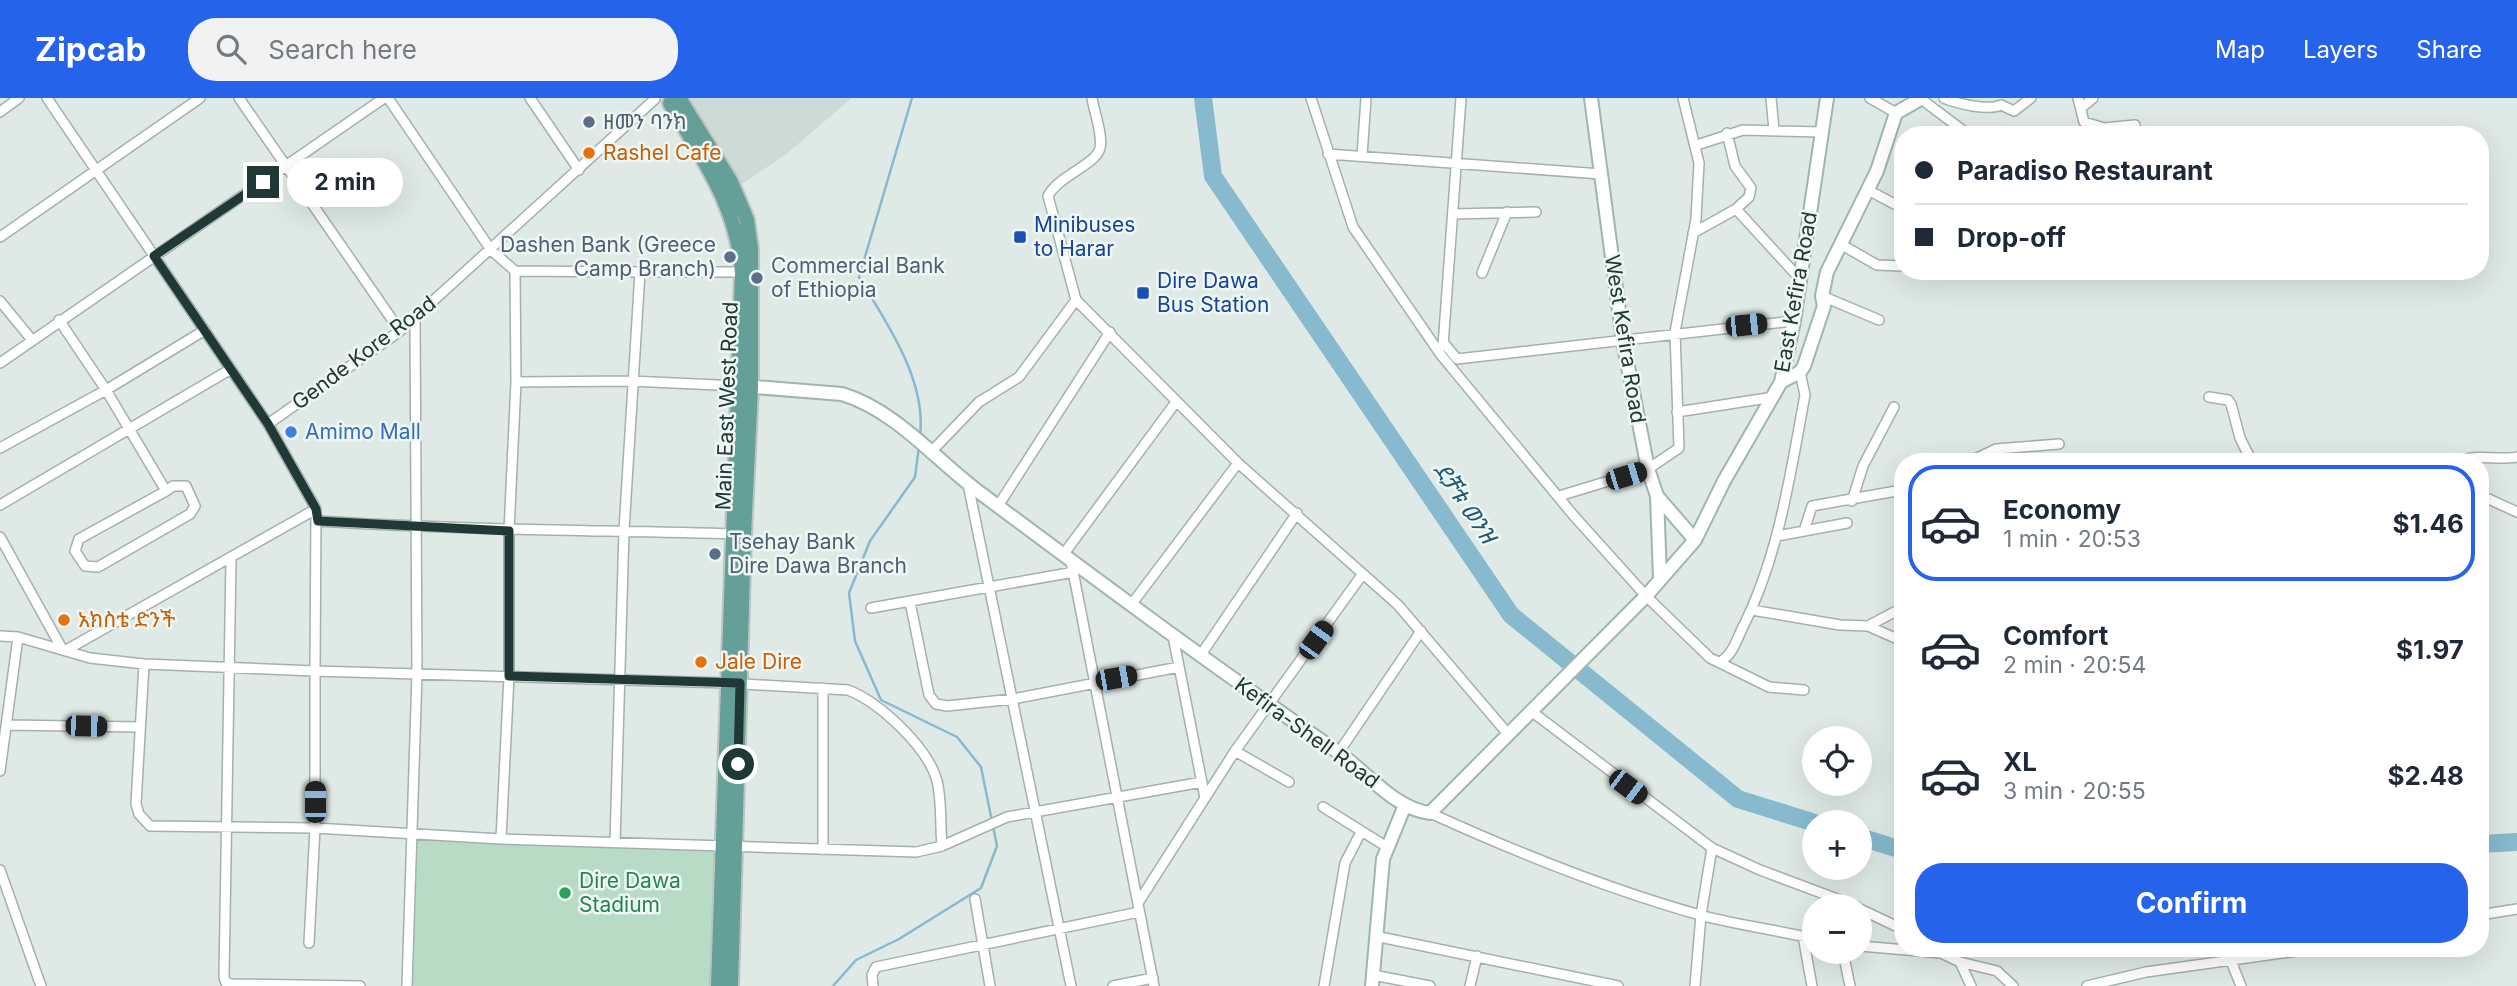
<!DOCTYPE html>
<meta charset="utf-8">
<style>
:root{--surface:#fff;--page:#f2f2f3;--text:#1f2937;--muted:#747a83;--line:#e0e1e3;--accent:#2563eb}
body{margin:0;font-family:Inter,"Noto Sans Ethiopic",sans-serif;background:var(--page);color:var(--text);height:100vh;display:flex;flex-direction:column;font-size:26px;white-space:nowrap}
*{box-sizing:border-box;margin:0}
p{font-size:23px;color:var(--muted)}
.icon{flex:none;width:38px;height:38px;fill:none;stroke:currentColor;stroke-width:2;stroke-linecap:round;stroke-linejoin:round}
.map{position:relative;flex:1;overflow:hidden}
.panel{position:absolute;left:1894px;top:355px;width:595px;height:504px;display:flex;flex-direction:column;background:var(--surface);border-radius:28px;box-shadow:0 7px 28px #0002}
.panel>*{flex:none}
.guide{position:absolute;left:1894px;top:28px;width:595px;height:154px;border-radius:28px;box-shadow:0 7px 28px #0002;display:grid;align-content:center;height:154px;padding:0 21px;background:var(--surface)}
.fabs{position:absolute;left:1802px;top:628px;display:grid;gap:14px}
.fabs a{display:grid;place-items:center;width:70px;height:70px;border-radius:50%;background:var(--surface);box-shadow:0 7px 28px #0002;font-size:35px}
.end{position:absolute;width:32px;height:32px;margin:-16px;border:9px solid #203936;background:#fff;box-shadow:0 0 0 4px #fff}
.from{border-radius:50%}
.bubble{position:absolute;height:49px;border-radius:24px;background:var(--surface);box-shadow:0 7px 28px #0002;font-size:23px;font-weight:700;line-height:49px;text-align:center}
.car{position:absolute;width:21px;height:42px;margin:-21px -10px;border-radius:9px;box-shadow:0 0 5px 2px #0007;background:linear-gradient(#222 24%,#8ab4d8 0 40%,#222 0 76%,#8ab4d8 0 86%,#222 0)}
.guide b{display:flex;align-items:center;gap:24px;height:66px;font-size:26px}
.guide b+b{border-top:2px solid var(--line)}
.guide i{width:18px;height:18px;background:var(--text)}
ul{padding:12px 0 0;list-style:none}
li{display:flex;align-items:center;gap:21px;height:116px;margin:0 14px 10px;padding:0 7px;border:4px solid transparent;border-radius:28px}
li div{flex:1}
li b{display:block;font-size:26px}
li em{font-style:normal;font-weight:700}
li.active{border-color:var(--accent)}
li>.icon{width:63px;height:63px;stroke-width:1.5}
.cta{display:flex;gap:14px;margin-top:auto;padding:14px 21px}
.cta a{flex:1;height:80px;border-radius:28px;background:var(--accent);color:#fff;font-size:28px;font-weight:700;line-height:80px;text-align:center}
header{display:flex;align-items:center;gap:42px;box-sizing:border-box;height:98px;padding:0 35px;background:var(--accent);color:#fff}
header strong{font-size:33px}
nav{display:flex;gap:38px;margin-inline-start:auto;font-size:24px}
.search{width:490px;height:63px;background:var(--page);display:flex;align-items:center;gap:18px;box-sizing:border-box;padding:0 24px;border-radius:28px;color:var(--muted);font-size:26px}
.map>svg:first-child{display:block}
.built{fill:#cddad6}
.grass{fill:#b8dbc6}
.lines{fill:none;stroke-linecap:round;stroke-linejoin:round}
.stream{stroke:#87bace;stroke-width:2.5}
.river{stroke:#87bace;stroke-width:18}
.street-casing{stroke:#a2b1ae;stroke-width:12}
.secondary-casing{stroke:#9eb5b0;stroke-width:16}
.primary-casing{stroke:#bcc4c3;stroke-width:18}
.street{stroke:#fff;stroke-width:9}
.secondary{stroke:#fff;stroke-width:12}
.primary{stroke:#649f98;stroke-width:14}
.route{stroke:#203936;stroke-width:9}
.service-dot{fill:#5c6f8a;stroke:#eff7f4;stroke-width:2.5}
.food-dot{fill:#e8710a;stroke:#eff7f4;stroke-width:2.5}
.transit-dot{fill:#1a4fb4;stroke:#eff7f4;stroke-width:2.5}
.shop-dot{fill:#3f7fe0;stroke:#eff7f4;stroke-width:2.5}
.leisure-dot{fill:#2e9e5b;stroke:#eff7f4;stroke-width:2.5}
.labels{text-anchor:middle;stroke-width:5;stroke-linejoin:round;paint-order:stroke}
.service-label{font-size:21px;fill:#4e5e75;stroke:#eff7f4;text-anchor:start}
.food-label{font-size:21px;fill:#c56008;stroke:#eff7f4;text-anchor:start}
.transit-label{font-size:21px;fill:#164399;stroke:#eff7f4;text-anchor:start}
.street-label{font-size:21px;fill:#203936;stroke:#eff7f4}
.shop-label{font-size:21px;fill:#366cbe;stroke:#eff7f4;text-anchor:start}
.leisure-label{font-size:21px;fill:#27864d;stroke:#eff7f4;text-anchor:start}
.water-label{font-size:23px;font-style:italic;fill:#1d5973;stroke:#eff7f4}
</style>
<header>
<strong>Zipcab</strong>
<div class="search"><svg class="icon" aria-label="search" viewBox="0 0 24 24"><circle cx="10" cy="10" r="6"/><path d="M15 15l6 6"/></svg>Search here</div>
<nav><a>Map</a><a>Layers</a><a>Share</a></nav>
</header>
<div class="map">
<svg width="2517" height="888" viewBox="0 0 2517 888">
<rect width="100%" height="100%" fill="#dfeae6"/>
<path class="built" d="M687 0H852L785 57 739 88Z"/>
<path class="grass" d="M411 735 722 746 718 888H407Z"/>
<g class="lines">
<path class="stream" d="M912 0 859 179C886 224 927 282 920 338
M833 888 856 862 899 841 981 790 997 748 981 669 957 639 881 602 855 543 849 495 870 443 915 379 919 348"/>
<path class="river" d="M1203 0 1213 78 1511 517 1738 701 1815 725
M1860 739 1902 752
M2480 746 2517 744"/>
<g class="street-casing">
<path id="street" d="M239 0 400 233
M388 0 491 152 515 173 516 284 509 433V578L501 741
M530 0 579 72
M1092 0C1094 14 1103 36 1100 50 1097 66 1058 78 1048 98L1076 202 1238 365 1398 507 1508 636
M1311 0 1353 129 1441 257 1574 418 1646 498 1710 560 1769 589 1804 592
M1771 0 1774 32
M1870 0 1896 15
M1944 0C1958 6 1988 13 2001 7L2014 13 2031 0
M2078 0 2084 24 2104 30 2135 27
M1921 1 1969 37
M2082 9 2093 0
M0 14 19 0
M1727 35 1735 68 1751 90 1749 99 1736 111
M1697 47 1743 32 1822 34
M1328 56 1601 76
M1362 58 1366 0
M1868 92 1902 110
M1453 116 1536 114
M1693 135 1736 111 1800 181
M0 139 200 0
M1842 147 1877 167 1902 168
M515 173 640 174
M1482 175 1507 114
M1822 198 1879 222
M0 203 32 242
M59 222 106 292 166 393 173 388H186L195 408 190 416 98 469 85 468 75 453 79 441 166 393
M1443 244 1457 261 1794 223
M1443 248 1461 0
M0 265 384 0
M516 284 631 283 738 288
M2209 299 2228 302 2231 306 2240 340 2252 364
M1677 314 1774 299
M268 326 400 233 655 1
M0 350 106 292 205 232
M930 355 979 304 1019 279 1076 202
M1969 364 1996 351 2059 346
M2293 364 2296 362
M2458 364C2473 355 2498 363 2517 359
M968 386 1071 888
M2480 397 2517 414
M1559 398 1648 371 1679 350 1675 234 1696 121 1699 65 1683 0
M1852 403 1863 368 1894 309
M0 407 231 271
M998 408 1110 234
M318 423C458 432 597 432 736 436
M1804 433 1812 408 1902 392
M1777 438 1847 425
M0 439 61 549
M1063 457 1176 304
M231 461 224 879 226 885 232 886 360 888
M1071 463 1154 888
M910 504 929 597 936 606 947 608 1013 601 1179 569
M1131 507 1238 365
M871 510 1074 474
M1752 512 1840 527 1868 528 1902 510
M1868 528 1902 543
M0 538 18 539 90 560 144 566 315 573 316 411 268 326 47 0
M1173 538 1205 700
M68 551 316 411
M1200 558 1297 415
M1720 564C1732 557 1736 544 1741 533 1779 459 1790 377 1805 297L1800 274
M144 566 136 706 139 716 150 728 315 730 501 741 916 754 942 748 1007 719 1202 684
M1531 613 1712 750 1760 772 1856 808
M6 627 140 629
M1235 653 1289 684
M1339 654 1421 533
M0 673 18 539
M1323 709 1387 749
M1430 715C1518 755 1607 791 1700 817 1737 827 1777 832 1815 841
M615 745 624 432 640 174H745
M823 752V590
M0 772 41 888
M975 801 990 888
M1138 805 1235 653 1362 477
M1860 811 1902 831
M2480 817 2517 811
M1375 838 1618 888
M1803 838 1812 888
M309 845 315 730V573L727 585 848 592C879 604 928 649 937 683 942 703 940 728 942 748
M1860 848 1941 855 1960 864 1971 888
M2205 850 2252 856
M1843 854 1850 888
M1952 860 1959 850
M2231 863 2241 888
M1960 864 1997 873 2013 888
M1373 877 1430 888
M407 888 417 576 415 221
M873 888 872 877 876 869 1139 814
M1113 888 1153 880
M1324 888 1345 765 1361 734
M1470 888 1477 858
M1695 888 1701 817 1712 750
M2087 888 2146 874 2319 850"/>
</g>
<g class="secondary-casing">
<path id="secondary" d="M1591 0 1623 243 1648 371 1657 398 1660 480
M1781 284 1800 274 1804 268 1824 208 1822 198 1827 174 1877 73 1896 15 1922 0
M742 288 842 296C895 312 935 361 979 394 1097 482 1214 569 1335 652 1365 672 1394 711 1430 715L1646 498 1695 442 1724 383 1781 284 1794 223 1827 0
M1657 398 1695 442
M1372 888 1383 761 1403 712 1407 709"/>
</g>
<g class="primary-casing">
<path id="primary" d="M679 0 731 84 747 122 751 151V289L744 437 731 888
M670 5C702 60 738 109 742 175L718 888"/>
</g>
<use href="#street" class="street"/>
<use href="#secondary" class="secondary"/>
<use href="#primary" class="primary"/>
</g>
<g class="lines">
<path class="route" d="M263 84 154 158 268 326 316 411 318 423 509 433V578L740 585 738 666"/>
</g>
<g class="service-dot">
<circle cx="589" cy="24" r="7"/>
<circle cx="730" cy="159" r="7"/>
<circle cx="757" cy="180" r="7"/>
<circle cx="715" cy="456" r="7"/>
</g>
<g class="food-dot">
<circle cx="589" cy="55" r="7"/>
<circle cx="64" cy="522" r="7"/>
<circle cx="701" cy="564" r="7"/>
</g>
<g class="transit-dot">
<rect x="1013" y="132" width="14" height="14" rx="3.5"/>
<rect x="1136" y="188" width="14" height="14" rx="3.5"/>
</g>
<circle class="shop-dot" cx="291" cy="334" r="7"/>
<circle class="leisure-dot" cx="565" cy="795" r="7"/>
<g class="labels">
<g class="service-label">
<text x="603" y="31">ዘመን ባንክ</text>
<text x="716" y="154" text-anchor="end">Dashen Bank (Greece<tspan x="716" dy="24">Camp Branch)</tspan></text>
<text x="771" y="175">Commercial Bank<tspan x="771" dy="24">of Ethiopia</tspan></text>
<text x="729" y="451">Tsehay Bank<tspan x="729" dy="24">Dire Dawa Branch</tspan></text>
</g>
<g class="food-label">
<text x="603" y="62">Rashel Cafe</text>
<text x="78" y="529">አክስቴ ድንች</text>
<text x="715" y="571">Jale Dire</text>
</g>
<g class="transit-label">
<text x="1034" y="134">Minibuses<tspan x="1034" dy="24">to Harar</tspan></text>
<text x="1157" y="190">Dire Dawa<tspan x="1157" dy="24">Bus Station</tspan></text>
</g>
<g class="street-label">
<text transform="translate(1796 194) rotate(-80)" y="7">East Kefira Road</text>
<text transform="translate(1625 241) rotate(81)" y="7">West Kefira Road</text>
<text transform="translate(364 255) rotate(-37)" y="7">Gende Kore Road</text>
<text transform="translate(727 308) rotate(-88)" y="7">Main East West Road</text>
<text transform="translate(1307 635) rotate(36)" y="7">Kefira-Shell Road</text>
</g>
<g class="shop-label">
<text x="305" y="341">Amimo Mall</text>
</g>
<g class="leisure-label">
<text x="579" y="790">Dire Dawa<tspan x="579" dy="24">Stadium</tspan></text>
</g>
<g class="water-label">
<text transform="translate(1465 405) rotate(56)" y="8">ደቻቱ ወንዝ</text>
</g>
</g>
</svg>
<div class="fabs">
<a><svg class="icon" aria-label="locate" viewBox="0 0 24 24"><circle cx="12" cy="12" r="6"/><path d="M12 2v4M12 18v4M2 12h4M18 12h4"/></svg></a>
<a>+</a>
<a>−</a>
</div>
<i class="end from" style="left:738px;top:666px"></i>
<i class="end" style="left:263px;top:84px"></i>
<div class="bubble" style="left:287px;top:60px;width:116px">2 min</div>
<i class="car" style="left:1746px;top:227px;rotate:84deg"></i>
<i class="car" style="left:1626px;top:378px;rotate:73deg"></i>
<i class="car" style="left:1316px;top:542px;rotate:36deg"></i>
<i class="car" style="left:1116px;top:580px;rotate:80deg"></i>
<i class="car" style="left:86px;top:628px;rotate:91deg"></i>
<i class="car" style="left:1628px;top:689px;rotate:127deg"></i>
<i class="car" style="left:315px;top:704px;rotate:0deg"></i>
<div class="guide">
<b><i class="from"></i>Paradiso Restaurant</b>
<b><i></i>Drop-off</b>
</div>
<section class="panel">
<ul>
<li class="active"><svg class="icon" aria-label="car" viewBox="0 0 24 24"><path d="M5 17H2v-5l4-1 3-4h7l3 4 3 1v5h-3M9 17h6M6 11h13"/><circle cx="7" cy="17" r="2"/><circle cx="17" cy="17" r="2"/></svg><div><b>Economy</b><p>1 min · 20:53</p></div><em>$1.46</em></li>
<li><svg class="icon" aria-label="car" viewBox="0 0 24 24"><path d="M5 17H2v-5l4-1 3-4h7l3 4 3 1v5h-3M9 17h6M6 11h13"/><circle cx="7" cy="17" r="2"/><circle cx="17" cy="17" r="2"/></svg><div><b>Comfort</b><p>2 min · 20:54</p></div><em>$1.97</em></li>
<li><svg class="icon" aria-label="car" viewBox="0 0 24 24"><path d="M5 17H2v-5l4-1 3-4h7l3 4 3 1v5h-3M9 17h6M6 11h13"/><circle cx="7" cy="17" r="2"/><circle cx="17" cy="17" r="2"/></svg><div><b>XL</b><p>3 min · 20:55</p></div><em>$2.48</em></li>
</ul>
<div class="cta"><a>Confirm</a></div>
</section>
</div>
